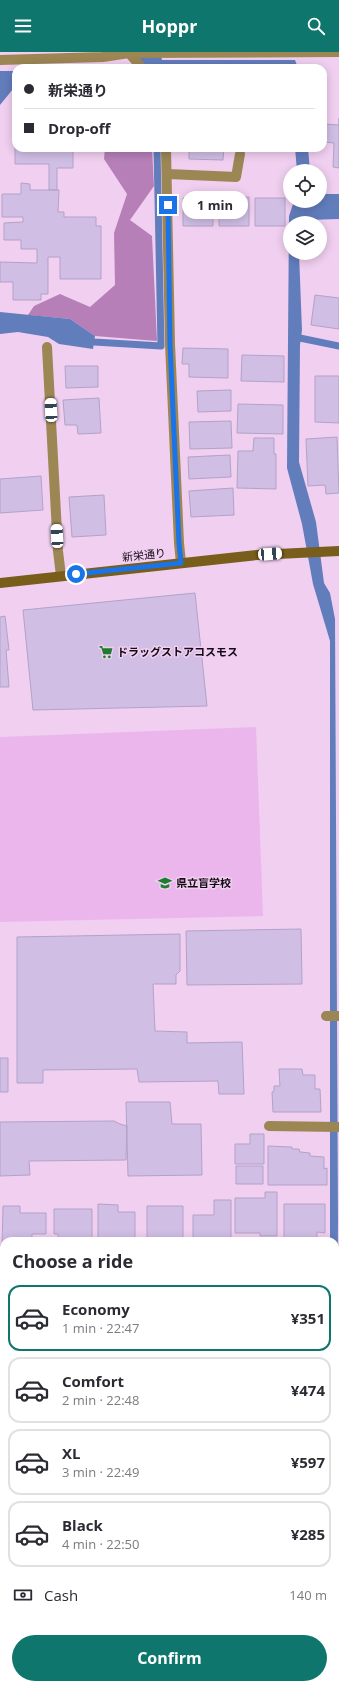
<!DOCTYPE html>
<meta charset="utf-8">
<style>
:root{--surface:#fff;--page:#f7f7f7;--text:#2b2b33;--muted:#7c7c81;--line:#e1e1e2;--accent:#0f766e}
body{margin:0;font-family:"Open Sans","Noto Sans JP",sans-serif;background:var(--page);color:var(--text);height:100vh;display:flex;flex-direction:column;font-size:15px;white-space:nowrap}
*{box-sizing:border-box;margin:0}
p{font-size:13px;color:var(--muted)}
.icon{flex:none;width:22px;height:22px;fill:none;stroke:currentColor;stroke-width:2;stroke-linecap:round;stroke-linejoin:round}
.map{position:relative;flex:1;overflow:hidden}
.side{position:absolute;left:0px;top:1185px;width:339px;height:452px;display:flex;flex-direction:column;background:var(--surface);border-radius:12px 12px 0 0;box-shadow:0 2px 10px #0003}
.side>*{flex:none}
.banner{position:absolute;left:12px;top:12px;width:315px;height:88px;border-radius:12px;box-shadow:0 2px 10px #0003;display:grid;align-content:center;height:88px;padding:0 12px;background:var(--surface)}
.tools{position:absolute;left:283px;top:112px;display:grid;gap:8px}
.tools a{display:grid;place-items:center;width:44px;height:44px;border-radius:50%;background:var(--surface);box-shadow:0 2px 10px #0003;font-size:20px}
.end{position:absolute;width:18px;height:18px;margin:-9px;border:5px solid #1a73e8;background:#fff;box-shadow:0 0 0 2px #fff}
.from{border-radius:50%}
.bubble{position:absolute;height:28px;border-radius:14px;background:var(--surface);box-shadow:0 2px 10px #0003;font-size:13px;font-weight:700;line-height:28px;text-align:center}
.car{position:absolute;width:12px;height:24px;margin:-12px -6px;border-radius:5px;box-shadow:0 0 3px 1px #0007;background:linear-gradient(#fff 24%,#345 0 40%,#fff 0 76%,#345 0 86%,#fff 0)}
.banner b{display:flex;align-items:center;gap:14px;height:38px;font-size:15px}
.banner b+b{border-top:1px solid var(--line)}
.banner i{width:10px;height:10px;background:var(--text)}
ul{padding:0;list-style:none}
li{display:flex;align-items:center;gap:12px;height:66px;margin:0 8px 6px;padding:0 4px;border:2px solid var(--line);border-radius:12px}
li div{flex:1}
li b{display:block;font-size:15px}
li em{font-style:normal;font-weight:700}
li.selected{border-color:var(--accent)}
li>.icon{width:36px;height:36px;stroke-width:1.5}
h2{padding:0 12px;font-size:18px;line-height:48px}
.pay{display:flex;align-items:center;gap:10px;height:44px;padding:0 12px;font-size:15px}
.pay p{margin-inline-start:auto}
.button{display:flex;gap:8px;margin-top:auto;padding:8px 12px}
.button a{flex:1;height:46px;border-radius:24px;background:var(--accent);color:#fff;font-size:16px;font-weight:700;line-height:46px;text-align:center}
header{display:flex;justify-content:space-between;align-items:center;height:52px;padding:0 12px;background:var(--accent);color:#fff;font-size:18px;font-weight:700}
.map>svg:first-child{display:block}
.green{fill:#ebb6ec}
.forest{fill:#b67fb8}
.water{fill:#627dbc}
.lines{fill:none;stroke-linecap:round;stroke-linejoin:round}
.stream{stroke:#627dbc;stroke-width:7}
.building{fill:#d0bee5;stroke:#b3a2c7}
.path{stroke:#866f86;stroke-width:2.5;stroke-dasharray:1 3;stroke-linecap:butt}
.lane{stroke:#9c8654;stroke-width:10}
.street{stroke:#9c8654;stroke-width:10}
.secondary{stroke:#785d1b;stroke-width:10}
.route{stroke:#1a73e8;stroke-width:5}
.labels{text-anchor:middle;stroke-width:3;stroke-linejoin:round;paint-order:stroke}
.street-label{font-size:11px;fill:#140914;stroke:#f0cff0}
.poi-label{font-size:11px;font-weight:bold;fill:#140914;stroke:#f0cff0;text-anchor:start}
</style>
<header><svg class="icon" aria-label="menu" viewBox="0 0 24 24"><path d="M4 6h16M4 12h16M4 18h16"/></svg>Hoppr<svg class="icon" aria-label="search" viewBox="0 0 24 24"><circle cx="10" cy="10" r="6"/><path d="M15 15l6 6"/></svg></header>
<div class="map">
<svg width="339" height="1637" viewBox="0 0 339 1637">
<rect width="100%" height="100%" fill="#f0cff0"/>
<path class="green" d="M256 675 263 864 0 870V685Z"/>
<path class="forest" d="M105 96H152L154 134 130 168 152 184 157 289 95 284 70 267 28 263 34 254 60 242 90 255 115 233 114 181 127 142 104 107Z"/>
<path class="water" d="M138 0H160L162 8H295L298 16H126L135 13Z
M0 19H16V37H13L0 53Z
M295 96H308L310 119H297Z
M320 142H339V167L307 168 306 171H290V201H299L302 278 300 293 299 410 316 470 324 531 330 541 335 567 338 1169 336 1409 339 1411V1423L335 1422V1189H330V589L313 532 302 472 287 416 289 164 294 149H320Z
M0 260 70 267 95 284 93 297 59 292 48 285 18 280 0 282Z"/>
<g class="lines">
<path class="stream" d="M295 285 339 294
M86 287 94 290 161 294 157 96
M0 1421H4"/>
</g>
<path class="building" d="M339 66V116L333 115 334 91 323 90V72L339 73Z
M15 82 16 96H73V116H57V138H49V112H15Z
M185 96H224L223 108 189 107V99H185Z
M21 131 30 132V138H59L58 160H64V165H96V174H101V227H60V205H48V242H41V248H13V230H0V210L37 211V197H21V188H4V171L23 170V165H2V142H21Z
M219 145H249V174H219Z
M183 146H213V174H183Z
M255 146H285V174H255Z
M315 243 339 246V277L311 273Z
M183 296 228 297V326L189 325V312H182Z
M242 303 284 304V330L241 329Z
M65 314H98V335L66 336Z
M315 324H339V371L315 370Z
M231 338V359L198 360 197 339Z
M99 346 101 381 78 382 77 373H65L63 348Z
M238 352 283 353V382L237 381Z
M231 369 232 396 190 397 189 370Z
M337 385 339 441 326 442 325 433 308 434 306 387Z
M254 386H274V402H276V437L237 436 238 399H253Z
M230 403 231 425 189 427 188 405Z
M41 424 43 458 0 461V427Z
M233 436 234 463 191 465 189 439Z
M104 443 106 483 72 485 69 445Z
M195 541 207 654 33 658 23 558Z
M5 564 9 598H6L9 635H0V565Z
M301 877 302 932 187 933 186 879Z
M180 882V919L176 923V932H153L155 979 187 980V991L242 990 244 1042H219L218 1029 139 1030 137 1017 43 1018V1031H17V885Z
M0 1006H8V1040H0Z
M279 1017H302L303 1023H315V1037H320L321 1060H273L272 1040 274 1039V1034H280Z
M126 1050H170L172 1072H201L202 1123 128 1124Z
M114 1069 120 1072 127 1074 126 1108 29 1109 30 1123 0 1124V1070Z
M250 1082H264V1112H235V1092H250Z
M268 1094 292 1095V1097H299L300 1100 310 1101V1104L324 1105V1117L327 1116V1133H268Z
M236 1114H263V1132H236Z
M265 1140H277V1184H260V1181H235V1146H265Z
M214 1148H231V1189H193V1163H214Z
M98 1152 118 1153V1160H135V1189H98Z
M284 1152H325V1181L317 1180V1189H284Z
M3 1154H20V1161H46V1182H32V1189H4V1196H2Z
M147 1154H183V1189H147Z
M54 1157H92V1189H58V1182H54Z
M0 1242H4V1274H0Z
M0 1290H4V1339H0Z
M0 1433H4V1462H0Z
M0 1498H4V1527H0Z
M0 1545H4V1575H0Z
M0 1591H4V1616L0 1615Z
M61 1633H99V1636H61Z"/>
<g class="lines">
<path class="path" d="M0 1475H4"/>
<path class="lane" d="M326 964H339
M269 1074 339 1075"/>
<path class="street" d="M129 1 142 16
M0 8 103 5 129 1 339 0
M166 96 170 292 179 491 181 511
M168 122 236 125 240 102
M47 295 58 499 61 524
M335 1209H339
M0 1212H4
M0 1350H4
M335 1354H339
M51 1637V1633
M280 1637 330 1633"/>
<path class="secondary" d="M0 531 257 503 339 499"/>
</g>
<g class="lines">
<path class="route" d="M76 522 181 511 179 491 170 292 168 153"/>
</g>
<defs>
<g id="supermarket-bare" transform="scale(1.08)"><path d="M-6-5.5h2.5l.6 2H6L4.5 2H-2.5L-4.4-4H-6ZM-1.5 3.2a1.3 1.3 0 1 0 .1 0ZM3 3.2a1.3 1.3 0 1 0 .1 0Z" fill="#1d7d2f" stroke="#f0cff0" stroke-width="2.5" paint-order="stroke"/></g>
<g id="school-bare" transform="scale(1.08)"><path d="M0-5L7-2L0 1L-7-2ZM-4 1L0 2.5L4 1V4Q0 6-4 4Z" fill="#1d7d2f" stroke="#f0cff0" stroke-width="2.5" paint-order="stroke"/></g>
</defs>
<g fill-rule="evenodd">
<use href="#supermarket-bare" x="106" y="600"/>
<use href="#school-bare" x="165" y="831"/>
</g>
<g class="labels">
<g class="street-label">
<text transform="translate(144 503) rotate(-6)" y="4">新栄通り</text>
</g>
<g class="poi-label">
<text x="117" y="604">ドラッグストアコスモス</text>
<text x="176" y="835">県立盲学校</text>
</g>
</g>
</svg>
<div class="tools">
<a><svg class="icon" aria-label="locate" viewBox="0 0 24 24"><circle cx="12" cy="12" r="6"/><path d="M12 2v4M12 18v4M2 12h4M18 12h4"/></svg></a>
<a><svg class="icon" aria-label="layers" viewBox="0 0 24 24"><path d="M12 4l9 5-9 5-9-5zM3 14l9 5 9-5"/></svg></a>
</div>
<i class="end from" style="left:76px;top:522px"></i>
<i class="end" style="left:168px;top:153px"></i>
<div class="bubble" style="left:182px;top:139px;width:66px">1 min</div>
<i class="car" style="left:51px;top:358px;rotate:357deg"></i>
<i class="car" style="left:57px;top:484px;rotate:357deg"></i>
<i class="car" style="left:270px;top:502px;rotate:86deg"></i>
<div class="banner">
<b><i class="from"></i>新栄通り</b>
<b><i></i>Drop-off</b>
</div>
<section class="side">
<h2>Choose a ride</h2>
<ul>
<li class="selected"><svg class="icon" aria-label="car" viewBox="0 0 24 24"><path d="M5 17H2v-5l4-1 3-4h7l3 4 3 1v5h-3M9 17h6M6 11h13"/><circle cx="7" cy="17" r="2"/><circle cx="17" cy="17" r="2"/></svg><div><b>Economy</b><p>1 min · 22:47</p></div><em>¥351</em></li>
<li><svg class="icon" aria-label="car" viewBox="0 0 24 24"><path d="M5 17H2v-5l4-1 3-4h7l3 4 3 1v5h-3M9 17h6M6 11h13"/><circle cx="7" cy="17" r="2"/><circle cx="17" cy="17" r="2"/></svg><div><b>Comfort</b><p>2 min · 22:48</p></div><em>¥474</em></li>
<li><svg class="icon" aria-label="car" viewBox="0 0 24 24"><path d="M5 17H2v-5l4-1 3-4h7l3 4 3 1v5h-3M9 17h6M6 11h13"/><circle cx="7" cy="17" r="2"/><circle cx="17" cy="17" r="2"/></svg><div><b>XL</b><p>3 min · 22:49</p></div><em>¥597</em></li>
<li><svg class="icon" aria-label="car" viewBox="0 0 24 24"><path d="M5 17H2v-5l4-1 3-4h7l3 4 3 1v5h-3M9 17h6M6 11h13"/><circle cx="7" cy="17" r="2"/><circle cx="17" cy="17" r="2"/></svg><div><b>Black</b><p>4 min · 22:50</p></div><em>¥285</em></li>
</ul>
<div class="pay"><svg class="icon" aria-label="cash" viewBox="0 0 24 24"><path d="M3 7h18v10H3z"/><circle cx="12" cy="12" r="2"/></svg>Cash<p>140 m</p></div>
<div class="button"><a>Confirm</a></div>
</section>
</div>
